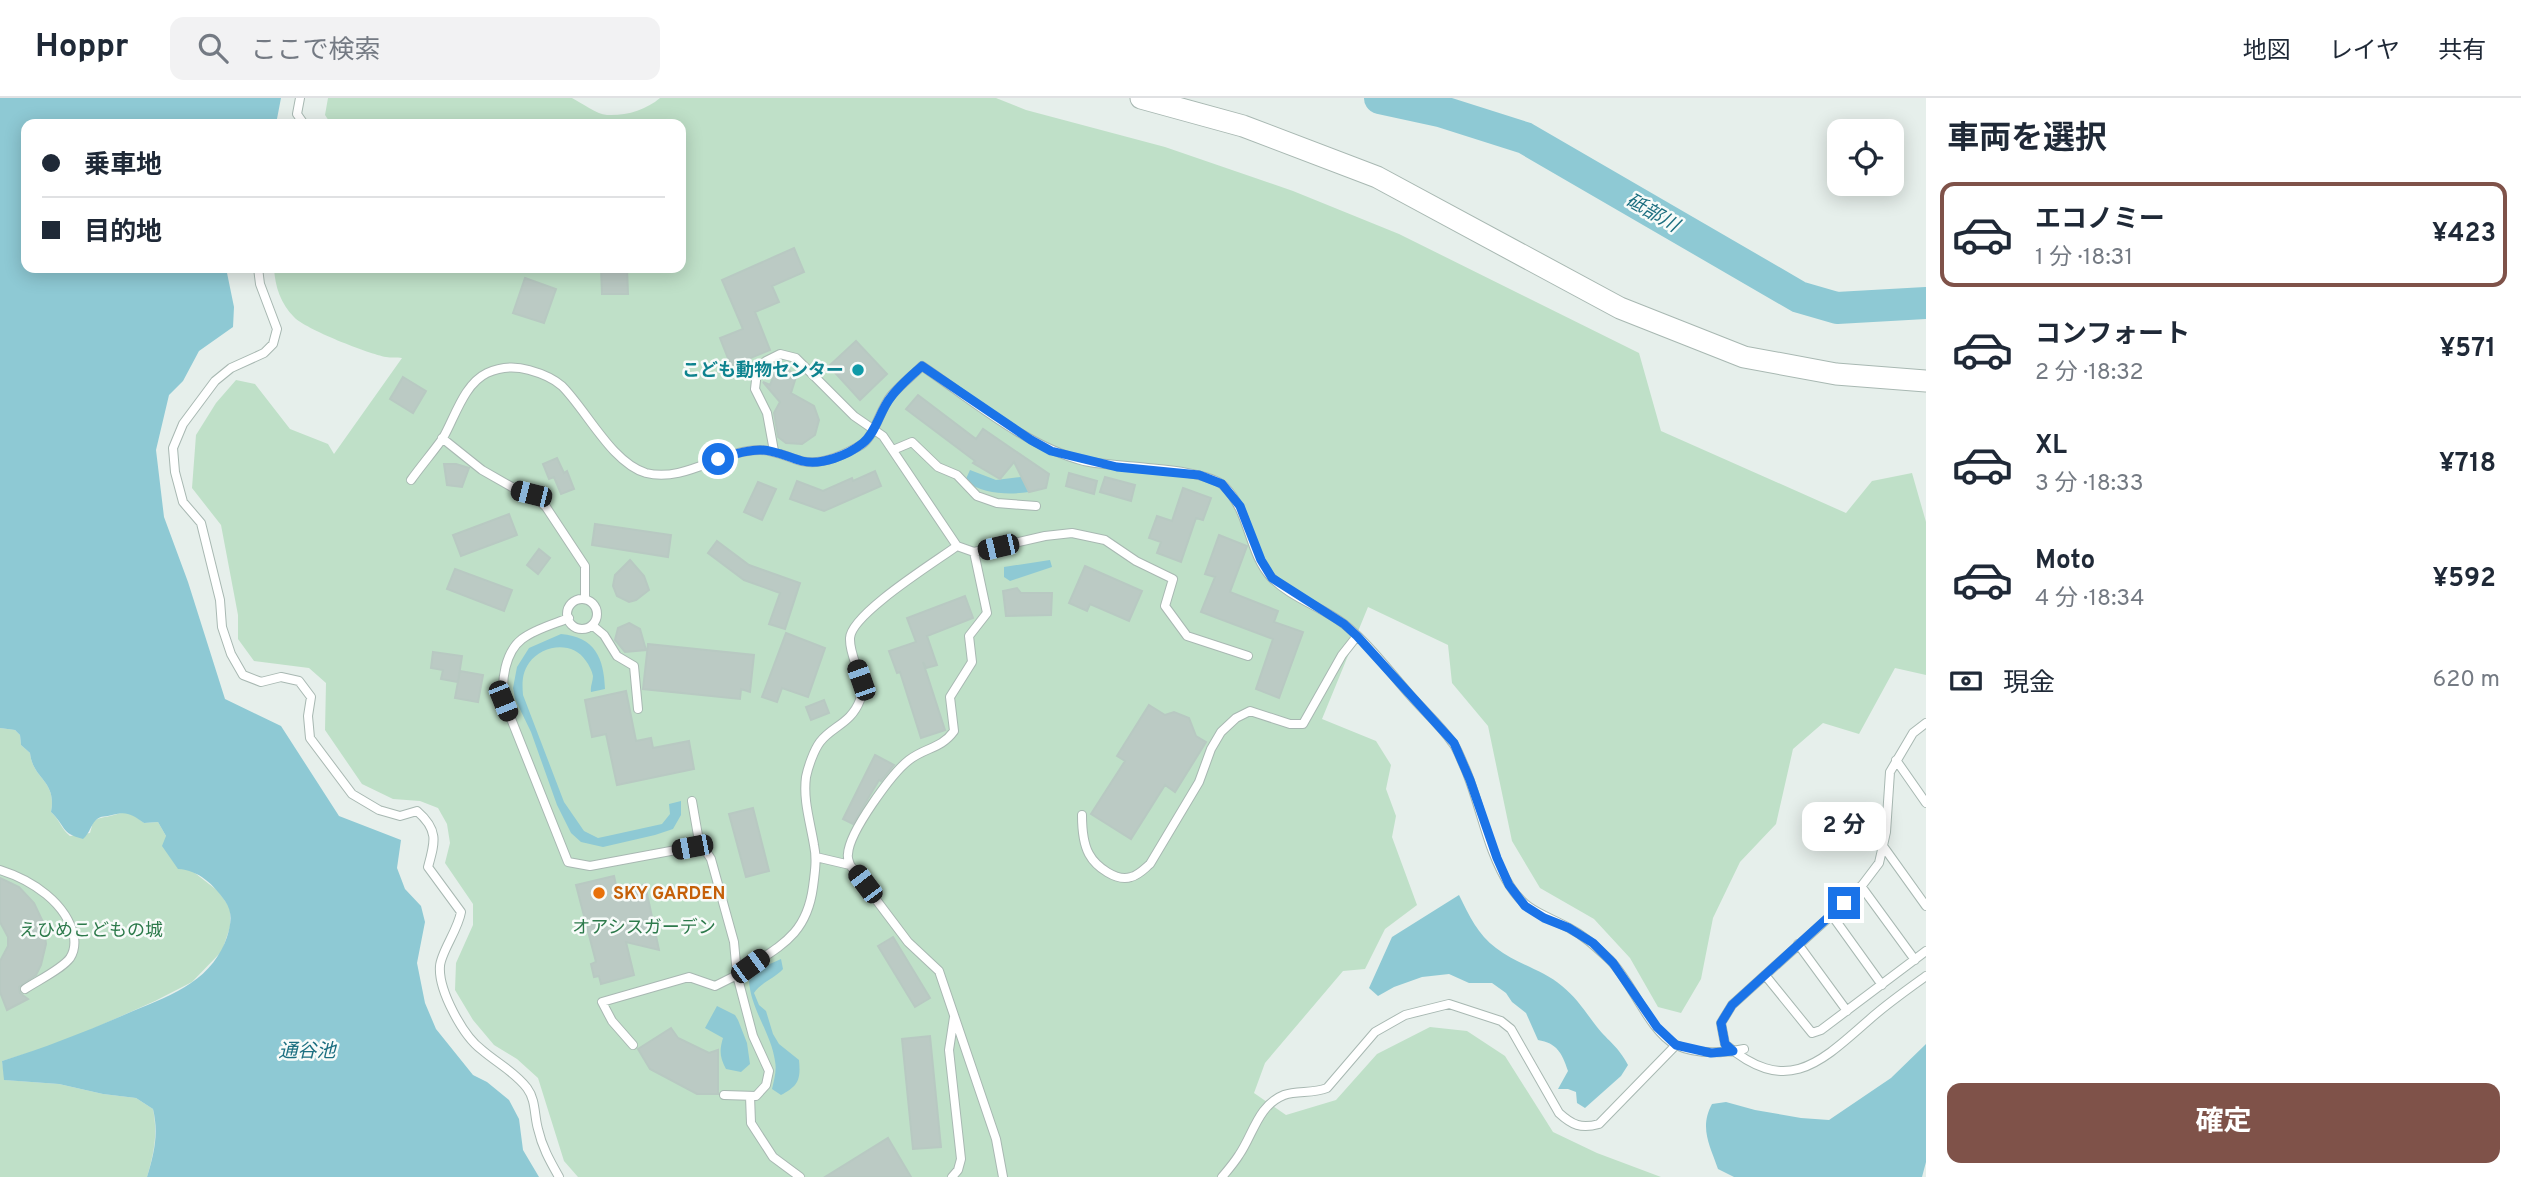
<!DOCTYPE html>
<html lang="ja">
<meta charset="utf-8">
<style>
:root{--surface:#fff;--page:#f2f2f3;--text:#1f2937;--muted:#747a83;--line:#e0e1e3;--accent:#7f5249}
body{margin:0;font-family:Overpass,"Noto Sans JP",sans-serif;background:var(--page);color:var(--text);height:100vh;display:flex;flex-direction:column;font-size:26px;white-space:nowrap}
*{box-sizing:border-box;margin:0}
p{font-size:23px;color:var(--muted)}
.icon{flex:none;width:38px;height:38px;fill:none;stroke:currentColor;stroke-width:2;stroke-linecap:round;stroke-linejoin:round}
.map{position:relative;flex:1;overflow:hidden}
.details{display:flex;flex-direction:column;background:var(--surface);width:595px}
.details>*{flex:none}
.top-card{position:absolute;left:21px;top:21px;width:665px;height:154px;border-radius:14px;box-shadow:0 4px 18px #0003;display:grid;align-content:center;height:154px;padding:0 21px;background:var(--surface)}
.fabs{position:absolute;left:1827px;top:21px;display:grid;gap:14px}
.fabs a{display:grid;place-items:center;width:77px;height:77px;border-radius:14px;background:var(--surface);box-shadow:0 4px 18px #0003;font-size:35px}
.end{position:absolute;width:32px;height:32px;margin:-16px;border:9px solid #1a73e8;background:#fff;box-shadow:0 0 0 4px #fff}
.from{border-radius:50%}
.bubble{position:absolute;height:49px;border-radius:14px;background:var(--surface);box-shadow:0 4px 18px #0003;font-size:23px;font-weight:700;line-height:49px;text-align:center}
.car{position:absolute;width:21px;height:42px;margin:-21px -10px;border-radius:9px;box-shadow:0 0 5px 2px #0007;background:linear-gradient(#222 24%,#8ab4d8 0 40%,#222 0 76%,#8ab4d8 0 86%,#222 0)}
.top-card b{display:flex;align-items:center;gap:24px;height:66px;font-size:26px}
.top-card b+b{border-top:2px solid var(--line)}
.top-card i{width:18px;height:18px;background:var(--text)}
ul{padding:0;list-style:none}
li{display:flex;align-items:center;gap:21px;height:105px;margin:0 14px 10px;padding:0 7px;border:4px solid transparent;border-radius:14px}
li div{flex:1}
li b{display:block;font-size:26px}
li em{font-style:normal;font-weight:700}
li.on{border-color:var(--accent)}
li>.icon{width:63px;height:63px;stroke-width:1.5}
h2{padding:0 21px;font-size:32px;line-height:84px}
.pay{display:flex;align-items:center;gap:18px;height:77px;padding:0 21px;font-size:26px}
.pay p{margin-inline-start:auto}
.cta{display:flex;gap:14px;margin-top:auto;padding:14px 21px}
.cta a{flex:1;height:80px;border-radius:14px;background:var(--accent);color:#fff;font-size:28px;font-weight:700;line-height:80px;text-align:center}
header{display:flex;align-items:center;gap:42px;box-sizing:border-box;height:98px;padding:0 35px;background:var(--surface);border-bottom:2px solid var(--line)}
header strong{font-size:33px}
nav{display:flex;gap:38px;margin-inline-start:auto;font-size:24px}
.search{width:490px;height:63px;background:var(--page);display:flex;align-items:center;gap:18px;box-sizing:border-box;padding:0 24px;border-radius:14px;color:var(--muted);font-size:26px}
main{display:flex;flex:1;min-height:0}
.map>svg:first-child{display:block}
.green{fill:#bfe0c8}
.water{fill:#8ec9d4}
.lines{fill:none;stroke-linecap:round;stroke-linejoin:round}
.river{stroke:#8ec9d4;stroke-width:32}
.building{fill:#bbcac4;stroke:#b8c9c2;stroke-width:2}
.service-casing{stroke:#a8b8b2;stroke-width:10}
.tertiary-casing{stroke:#a8b8b2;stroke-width:23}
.service{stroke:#fff;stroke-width:8}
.tertiary{stroke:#fff;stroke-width:21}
.route{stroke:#1a73e8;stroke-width:9}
.culture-dot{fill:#0f9aa8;stroke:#f7fbf9;stroke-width:2.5}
.food-dot{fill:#e8710a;stroke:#f7fbf9;stroke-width:2.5}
.labels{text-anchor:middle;stroke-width:5;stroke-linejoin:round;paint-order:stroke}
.culture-label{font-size:18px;font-weight:bold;fill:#0d838f;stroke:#f7fbf9;text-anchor:end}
.food-label{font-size:18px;font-weight:bold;fill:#c56008;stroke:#f7fbf9;text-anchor:start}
.park-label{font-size:18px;fill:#2d7a4b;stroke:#f7fbf9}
.water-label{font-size:19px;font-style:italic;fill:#1c6f80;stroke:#f7fbf9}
</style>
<header>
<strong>Hoppr</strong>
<div class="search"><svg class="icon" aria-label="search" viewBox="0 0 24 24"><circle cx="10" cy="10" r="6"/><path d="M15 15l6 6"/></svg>ここで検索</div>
<nav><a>地図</a><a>レイヤ</a><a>共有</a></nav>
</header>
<main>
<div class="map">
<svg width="1926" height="1079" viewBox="0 0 1926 1079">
<rect width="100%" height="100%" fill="#e6efeb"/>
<path class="green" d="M328 0H572C582 5 596 16 607 17 626 18 646 12 660 0H996L1026 12 1165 49 1293 93 1399 136 1639 255 1661 333 1846 415 1872 383 1912 375 1926 424V577L1895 570 1859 636 1823 625 1793 651 1776 726 1740 764 1713 820 1701 881 1681 915 1658 909 1630 860 1594 821 1540 790 1512 743 1488 628 1452 585 1448 547 1368 509 1322 621 1376 643 1391 667 1386 691 1396 718 1392 739 1417 807 1385 831 1365 871 1343 873 1265 965 1254 995 1286 1017 1336 1002 1377 956 1430 929 1467 933 1505 958 1553 1034 1597 1055 1661 1079H578L564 1063 538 980 517 961 494 947 473 922 455 892 456 865 473 827V806L445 765 450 745 447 726 438 710 420 703 393 701 362 686 325 632 326 585 309 570 254 563 238 541V517L221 427 192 390 196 337 216 305 236 282 255 286 290 331 328 346 334 356 402 260C397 259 391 260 386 259 369 256 305 231 294 219 281 206 275 189 274 170H681V26H331L325 17Z
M0 630 15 632 20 637 21 647 30 655C33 682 57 682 51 714 60 722 61 731 70 738L90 735 93 724C99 719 102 720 110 718 130 713 126 711 144 725L158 724 166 738 191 772 218 793 230 810V829L222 853 192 884 155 903 61 945 2 963 5 982 59 986 103 996 136 1000 153 1011C158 1036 154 1055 147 1079H0Z"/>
<path class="water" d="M0 0H281L276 26H26V170H226L234 209 233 229 199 253 183 283 169 297 156 352 164 419 188 484 225 601 281 628 339 718 401 742 397 770 405 791 421 808 425 824 417 865 425 905 436 931 473 977 487 984 509 1002 519 1021 523 1052 539 1079H147C154 1056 159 1036 153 1011L136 1000 103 996 59 986 4 982 2 963C47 949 90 932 133 913 152 905 174 897 191 885 208 874 221 857 227 839 231 826 233 814 225 803 214 787 199 772 178 771L162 748 166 738 158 724 144 725C131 716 127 713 112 717 106 719 101 717 96 722 90 728 90 735 83 741 60 735 66 728 51 714 57 682 33 682 30 655L21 647 20 637 15 632 0 630Z
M970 372 996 382 1021 379 1029 394C1008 397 983 396 965 383Z
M1050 462 1052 469 1010 483 1004 479V469Z
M561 536C595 539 604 560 605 591L591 594C590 588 593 584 593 578 592 573 589 567 586 563 573 543 543 546 529 565 522 575 522 585 523 597L564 704 584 733 598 740 612 737 662 726 670 716 669 706 681 703V717L673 731 655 737 603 749 581 744 571 735 557 707 531 634 515 601 513 590 517 569 529 550Z
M1459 797C1469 817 1478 837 1496 850 1516 866 1542 871 1562 888 1577 900 1586 915 1597 929 1609 944 1618 948 1628 967L1621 978 1585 1010 1577 1005 1576 994 1568 991H1558L1568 973C1562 955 1557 945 1538 942L1526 915 1512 904 1506 895 1492 885H1469L1449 876 1422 879 1394 889 1378 898 1369 890 1392 839Z
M781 861 783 871C774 881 760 885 754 895L759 907 766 913 773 936 779 946 799 962C801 982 798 988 781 997L772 991C774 982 777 972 775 963 771 935 751 912 749 883L761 870Z
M717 908 735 917 738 922 747 945 750 966 741 974 726 971C720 960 719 953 723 940L705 930Z
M1926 946V1064L1922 1079H1734L1718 1071C1710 1047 1699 1030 1712 1006L1726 1004 1755 1012 1801 1020 1829 1022 1891 980Z"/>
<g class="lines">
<path class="river" d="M1380 0 1440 13 1525 40 1799 199 1837 210 1926 205"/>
</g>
<path class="building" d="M794 150 804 174 772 188 779 204 755 214 770 252 731 268 720 240 743 231 722 182Z
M601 170H627L628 196H602Z
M525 180 556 191 544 225 513 215Z
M856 243 887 276 860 302 829 268Z
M787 270 796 279 791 295 814 308 819 322 815 337 802 346 786 345 778 339 774 315 780 304 763 284 770 287 775 274Z
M403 279 426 293 413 315 390 301Z
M918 297 976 341 983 331 1049 376 1046 390 1029 394 1014 364 1000 381 973 365 975 363 906 311Z
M557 360 564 375 567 373 574 391 561 396 554 379 549 381 543 366Z
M444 366H456L469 370 462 389 447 387Z
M875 373 881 388 824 413 790 401 797 383 823 393 852 380 853 383Z
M1069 375 1097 383 1094 396 1066 388Z
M1105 379 1135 387 1131 403 1100 394Z
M758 384 776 391 762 422 744 414Z
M1183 390 1211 400 1203 422 1196 420 1181 464 1157 455 1161 444 1149 440 1157 418 1172 423Z
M509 416 517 437 461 458 453 437Z
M595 426 671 437 668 459 592 447Z
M1219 437 1247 448 1230 494 1278 513 1274 524 1303 534 1279 600 1256 591 1273 541 1201 514 1215 479 1205 476Z
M717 443 749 467 800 485 785 531 769 526 780 495 744 482 708 455Z
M539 451 550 460 538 476 527 467Z
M630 462 644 478 649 492 636 502 629 504 617 498 613 488 615 477Z
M1085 468 1142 493 1129 523 1090 506 1087 513 1069 505Z
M455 471 512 492 504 513 447 491Z
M1017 490 1021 495H1052L1051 517 1006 518 1003 493Z
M965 498 973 520 927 538 937 567 926 570 923 564 945 632 921 640 900 574 897 575 889 553 916 544 907 520Z
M629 525 640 531 646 552 625 554 615 542 618 530Z
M786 535 825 550 808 599 782 590 777 604 762 599Z
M648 546 754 557 750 594 741 591 740 601 643 591Z
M433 554 462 558 458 584 441 581 443 572 431 570Z
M460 573 483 577 478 604 455 600Z
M626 593 636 643 651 640 653 650 689 643 694 671 617 687 606 636 592 639 585 602Z
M824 602 829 615 811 622 806 609Z
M1149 607 1165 617 1174 614 1189 620 1196 638 1206 644 1175 694 1165 687 1131 741 1091 716 1125 663 1117 658Z
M875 657 894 667 881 683 879 682 853 726 843 721Z
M753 710 769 773 746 779 729 716Z
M614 778 619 800 645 786 659 852 626 844 634 877 601 886 599 878 594 879 591 866 596 864 576 787Z
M0 780 19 789 34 805 43 824 46 846 41 867 36 877 19 889 20 895 28 901 7 912 0 894V863L8 848V839L0 824Z
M893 839 930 900 915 909 878 848Z
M671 930 678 940 709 955 718 952V996H697L650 971 638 951Z
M930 938 941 1049 913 1051 902 941Z
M888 1040 911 1079H825Z"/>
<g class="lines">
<g class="service-casing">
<path id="service" d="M300 0 297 16 304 26
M258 170 260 186 277 231 273 246 264 255 231 270 215 283 183 326 173 350 175 374 183 404 201 425 220 502 222 529 231 556 243 577 261 584 281 579 299 583 311 599 308 618 310 640 352 696 379 712 400 718 417 713C439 732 435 744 428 769L461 814C458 832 441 854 440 868 438 892 463 938 482 952 497 965 515 974 527 990 536 1002 534 1017 538 1031 542 1049 550 1063 559 1079
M442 340 482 372 517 392 531 395 546 409 585 468V501
M893 352 912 344 938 369 957 377 977 398 997 405 1036 408
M411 382C421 368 433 354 443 340 455 319 464 286 487 275 500 269 515 268 529 272 540 275 553 280 562 288 587 313 612 365 646 375 685 385 721 352 760 352 774 352 787 359 801 363 820 368 844 357 861 347 875 338 880 311 891 298 900 287 912 278 922 268 971 301 1027 349 1084 363 1116 370 1204 369 1224 388 1250 413 1248 454 1271 479 1290 499 1322 509 1344 526 1369 546 1389 573 1410 597 1424 613 1440 627 1452 644 1458 651 1461 662 1465 670 1481 708 1487 753 1510 788 1526 814 1544 816 1569 830 1585 838 1597 850 1610 862 1632 884 1649 933 1676 947 1697 957 1723 955 1744 951
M957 448 974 454 987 515 969 538 972 564 950 599 954 633C941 651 926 649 909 662 892 675 849 734 848 756 847 760 849 763 850 767L908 844 939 873 996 1041 1003 1079
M974 454 1045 438 1072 435 1105 442 1136 463 1173 481 1165 508 1187 538 1248 558
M567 516a15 15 0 1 1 30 0a15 15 0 1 1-30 0Z
M569 520C554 526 535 531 522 541 505 554 501 583 504 603L568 764 590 768 692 749C702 749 706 752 711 761L734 844 737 877
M592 527 604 537 617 558 634 568 638 611
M1926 625 1913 635 1890 674 1886 734 1879 765 1857 794 1732 907 1721 925 1725 946C1787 999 1820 965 1870 921 1888 905 1907 892 1926 878
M1896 662 1926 705
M692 703 700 749
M1082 717C1082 730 1083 745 1089 756 1096 769 1117 784 1131 779 1139 777 1144 771 1150 766L1199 684 1211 651 1221 634 1236 620 1250 613 1290 626H1303L1342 557 1357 538
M1883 748 1926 808
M816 759 850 767
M0 772C32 782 67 805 74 839 75 846 74 854 70 860 62 871 37 883 25 891
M1861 788 1915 862
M1831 816 1882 887
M1798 846 1847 913
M737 877C776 849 806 841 813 789 815 774 817 761 814 747 810 723 803 702 806 679 808 669 814 652 820 644 832 628 851 626 860 602 867 581 849 561 850 540 851 516 935 464 957 448L883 338 854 318 796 260 780 256 766 263 757 274 755 291 767 315 774 353
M1765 877 1812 935 1821 932 1926 853
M633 947 612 923 602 904 689 879 715 888 737 877 753 938 769 973 766 987 756 998 724 997
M750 998 751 1025 773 1059 800 1079
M952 1079 958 1072 961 1061 949 952 954 919
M1222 1079C1228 1072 1234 1065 1239 1057 1253 1037 1258 1007 1284 997 1297 992 1313 996 1327 990L1375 934 1405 917 1449 906 1501 923 1511 931 1559 1015C1572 1027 1581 1031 1599 1026L1676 947"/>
</g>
<g class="tertiary-casing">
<path id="tertiary" d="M1141 0 1243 28 1377 79 1620 210 1744 259 1836 276 1926 283"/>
</g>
<use href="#service" class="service"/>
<use href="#tertiary" class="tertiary"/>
</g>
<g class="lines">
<path class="route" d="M718 361C731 357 745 352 760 352 775 352 787 359 802 363 821 368 848 357 863 345 876 335 880 312 891 299 899 288 911 278 922 268L1031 342 1051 353 1117 369 1199 377 1222 386 1240 408 1261 462 1272 480 1344 526 1357 538 1454 645 1470 682 1497 760 1509 787 1525 808 1544 820 1569 830 1593 845 1613 865 1657 929 1676 947 1711 955 1733 953 1725 946 1721 925 1732 907 1844 805"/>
</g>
<circle class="culture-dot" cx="858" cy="272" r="7"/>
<circle class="food-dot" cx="599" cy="795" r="7"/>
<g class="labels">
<g class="culture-label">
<text x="844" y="278">こども動物センター</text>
</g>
<g class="food-label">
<text x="613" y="801">SKY GARDEN</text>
</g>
<g class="park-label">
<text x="644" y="835">オアシスガーデン</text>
<text x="91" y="838">えひめこどもの城</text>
</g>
<g class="water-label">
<text transform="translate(1653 114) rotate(30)" y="7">砥部川</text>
<text x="307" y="959">通谷池</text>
</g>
</g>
</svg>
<div class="fabs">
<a><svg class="icon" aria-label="locate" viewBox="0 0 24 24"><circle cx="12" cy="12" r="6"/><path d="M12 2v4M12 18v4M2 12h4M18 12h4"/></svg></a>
</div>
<i class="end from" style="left:718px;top:361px"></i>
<i class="end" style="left:1844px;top:805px"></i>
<div class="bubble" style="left:1802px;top:704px;width:84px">2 分</div>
<i class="car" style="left:531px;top:396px;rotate:284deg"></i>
<i class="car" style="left:998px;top:449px;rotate:257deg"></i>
<i class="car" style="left:861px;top:582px;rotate:341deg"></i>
<i class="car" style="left:503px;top:603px;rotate:158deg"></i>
<i class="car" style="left:692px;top:749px;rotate:259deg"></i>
<i class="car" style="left:865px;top:786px;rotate:323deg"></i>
<i class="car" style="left:750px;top:868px;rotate:54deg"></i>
<div class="top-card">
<b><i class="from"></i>乗車地</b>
<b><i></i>目的地</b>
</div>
</div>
<section class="details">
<h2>車両を選択</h2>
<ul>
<li class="on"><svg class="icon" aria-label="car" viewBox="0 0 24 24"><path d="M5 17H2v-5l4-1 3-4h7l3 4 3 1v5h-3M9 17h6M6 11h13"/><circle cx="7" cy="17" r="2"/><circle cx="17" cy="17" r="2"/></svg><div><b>エコノミー</b><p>1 分 · 18:31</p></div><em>¥423</em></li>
<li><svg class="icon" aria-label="car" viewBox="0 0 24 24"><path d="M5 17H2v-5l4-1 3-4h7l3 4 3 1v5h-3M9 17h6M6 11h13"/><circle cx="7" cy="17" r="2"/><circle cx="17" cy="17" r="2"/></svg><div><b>コンフォート</b><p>2 分 · 18:32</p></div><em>¥571</em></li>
<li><svg class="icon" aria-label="car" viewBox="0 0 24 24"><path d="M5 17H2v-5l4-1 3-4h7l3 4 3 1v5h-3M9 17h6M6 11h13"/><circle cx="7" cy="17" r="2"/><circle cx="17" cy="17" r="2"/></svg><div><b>XL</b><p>3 分 · 18:33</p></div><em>¥718</em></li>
<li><svg class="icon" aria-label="car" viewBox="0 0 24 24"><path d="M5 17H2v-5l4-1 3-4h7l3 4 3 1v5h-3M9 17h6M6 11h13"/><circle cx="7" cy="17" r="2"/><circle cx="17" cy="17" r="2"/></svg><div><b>Moto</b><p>4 分 · 18:34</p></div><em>¥592</em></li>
</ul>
<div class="pay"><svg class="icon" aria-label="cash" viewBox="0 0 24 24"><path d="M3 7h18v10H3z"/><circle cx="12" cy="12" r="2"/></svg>現金<p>620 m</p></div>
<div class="cta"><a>確定</a></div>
</section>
</main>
